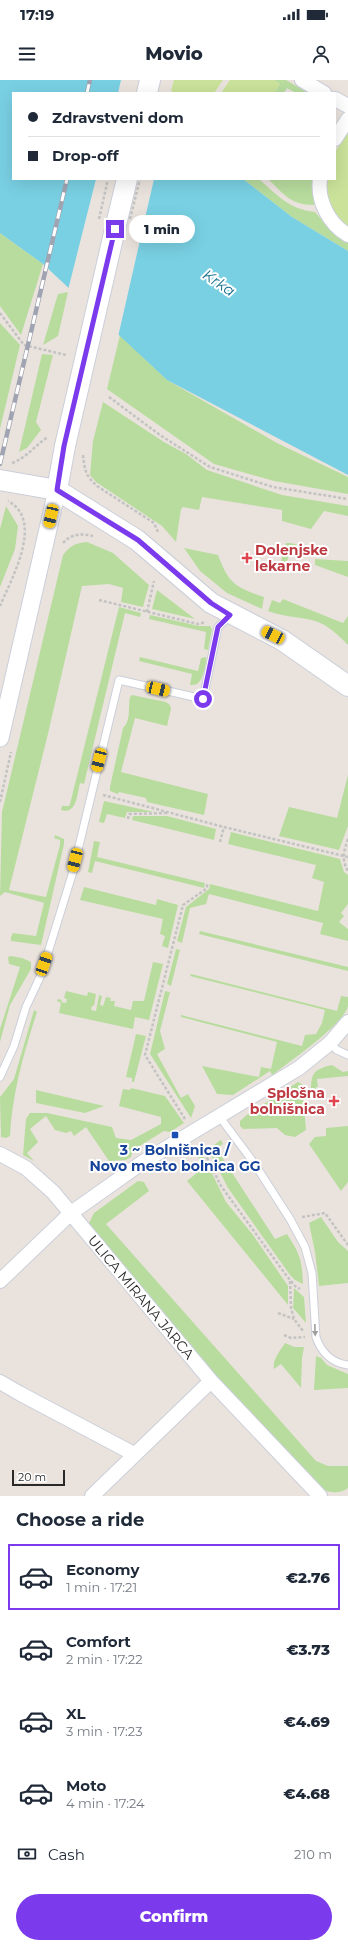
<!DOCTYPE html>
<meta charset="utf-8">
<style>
:root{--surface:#fff;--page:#f2f2f3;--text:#1f2937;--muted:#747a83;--line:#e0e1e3;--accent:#7c3aed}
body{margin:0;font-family:Montserrat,sans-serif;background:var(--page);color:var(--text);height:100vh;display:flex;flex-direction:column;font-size:15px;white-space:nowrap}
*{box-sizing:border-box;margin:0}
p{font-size:13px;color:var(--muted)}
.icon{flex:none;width:22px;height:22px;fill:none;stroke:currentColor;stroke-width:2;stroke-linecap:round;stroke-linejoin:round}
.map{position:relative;height:1416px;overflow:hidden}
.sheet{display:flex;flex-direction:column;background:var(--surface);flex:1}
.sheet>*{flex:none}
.top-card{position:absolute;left:12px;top:12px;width:324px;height:88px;border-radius:0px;box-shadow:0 4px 16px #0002;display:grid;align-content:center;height:88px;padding:0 16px;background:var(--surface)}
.scale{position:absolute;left:12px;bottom:10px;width:53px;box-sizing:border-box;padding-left:4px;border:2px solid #292929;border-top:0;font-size:11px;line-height:14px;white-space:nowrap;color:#292929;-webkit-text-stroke:3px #fff;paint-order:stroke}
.end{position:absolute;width:18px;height:18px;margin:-9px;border:5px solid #7c3aed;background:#fff;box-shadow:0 0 0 2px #fff}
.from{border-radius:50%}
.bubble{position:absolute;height:28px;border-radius:14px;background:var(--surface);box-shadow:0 4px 16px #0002;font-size:13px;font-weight:800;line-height:28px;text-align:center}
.car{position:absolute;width:12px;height:24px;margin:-12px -6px;border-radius:5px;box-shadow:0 0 3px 1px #0007;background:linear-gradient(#f5c518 24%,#345 0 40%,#f5c518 0 76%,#345 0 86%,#f5c518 0)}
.top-card b{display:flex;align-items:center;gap:14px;height:38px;font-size:15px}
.top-card b+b{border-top:1px solid var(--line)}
.top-card i{width:10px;height:10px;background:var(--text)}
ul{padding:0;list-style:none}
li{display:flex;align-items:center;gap:12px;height:66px;margin:0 8px 6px;padding:0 8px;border:2px solid transparent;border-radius:0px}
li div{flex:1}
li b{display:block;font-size:15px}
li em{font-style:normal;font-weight:800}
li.selected{border-color:var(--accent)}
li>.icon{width:36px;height:36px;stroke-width:1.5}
h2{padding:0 16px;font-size:18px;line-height:48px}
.pay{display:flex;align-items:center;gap:10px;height:44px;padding:0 16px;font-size:15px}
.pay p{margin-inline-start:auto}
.cta{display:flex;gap:8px;margin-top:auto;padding:8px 16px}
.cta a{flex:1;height:46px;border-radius:24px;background:var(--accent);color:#fff;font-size:16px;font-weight:800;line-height:46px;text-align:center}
.status{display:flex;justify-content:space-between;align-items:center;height:28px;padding:0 20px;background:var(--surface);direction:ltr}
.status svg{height:11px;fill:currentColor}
header{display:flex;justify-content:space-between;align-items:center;height:52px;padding:0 16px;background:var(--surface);font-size:18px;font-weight:800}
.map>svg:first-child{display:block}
.green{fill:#b8dc9e}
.pitch{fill:#cae29a}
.water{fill:#79d0e3}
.pier{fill:#eae3dd}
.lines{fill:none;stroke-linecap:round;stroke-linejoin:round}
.service-casing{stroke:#cbcfda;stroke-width:9}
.minor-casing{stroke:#cbcfda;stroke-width:16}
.tertiary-casing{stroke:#cbcfda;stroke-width:19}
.secondary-casing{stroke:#cbcfda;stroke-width:22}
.path{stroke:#c3c3c3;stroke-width:2.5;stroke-dasharray:3 2;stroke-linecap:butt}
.service{stroke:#fff;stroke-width:7}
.minor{stroke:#fff;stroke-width:14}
.tertiary{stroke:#fff;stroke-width:17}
.secondary{stroke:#fff;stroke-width:20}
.rail-casing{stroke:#a0a4b2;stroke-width:4.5}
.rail{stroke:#fff;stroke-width:3;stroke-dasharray:9;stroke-linecap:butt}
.secondary-bridge-casing{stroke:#cbcfda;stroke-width:22;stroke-linecap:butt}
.path-bridge{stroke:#c3c3c3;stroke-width:2.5;stroke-dasharray:3 2;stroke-linecap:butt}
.secondary-bridge{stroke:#fff;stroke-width:20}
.oneway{fill:#9f9f9f}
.route{stroke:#7c3aed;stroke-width:5}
.health-dot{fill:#e0444e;stroke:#fff;stroke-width:1.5}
.transit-dot{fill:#1a4fb4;stroke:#fff;stroke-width:1.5}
.labels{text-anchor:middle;stroke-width:4;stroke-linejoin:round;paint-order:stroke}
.health-label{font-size:14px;font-weight:bold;fill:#be3a42;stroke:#fff;text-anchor:start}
.transit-label{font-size:14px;font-weight:bold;fill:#164399;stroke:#fff}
.street-label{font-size:14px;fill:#292929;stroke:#fff}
.water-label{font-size:15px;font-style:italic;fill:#19708e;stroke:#fff}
</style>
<div class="status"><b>17:19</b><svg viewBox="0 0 49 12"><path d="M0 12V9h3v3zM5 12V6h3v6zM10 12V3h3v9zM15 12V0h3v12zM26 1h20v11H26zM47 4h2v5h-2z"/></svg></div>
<header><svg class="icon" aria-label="menu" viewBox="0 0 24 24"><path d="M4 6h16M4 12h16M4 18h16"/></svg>Movio<svg class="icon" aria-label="person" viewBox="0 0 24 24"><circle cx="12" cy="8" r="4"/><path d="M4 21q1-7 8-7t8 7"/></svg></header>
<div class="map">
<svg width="348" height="1416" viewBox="0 0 348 1416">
<rect width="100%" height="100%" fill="#eae3dd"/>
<path class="green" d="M274 0H286L308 13H296L287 8 284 13H274L280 4Z
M243 99H259C278 116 289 129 315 132L323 141 348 158V171L292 137Z
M268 99H315L314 125C290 125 284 114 268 99Z
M0 153 43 184 21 255 0 226Z
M68 212 58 256 43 265 58 214Z
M0 243 20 265 0 349Z
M120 255 167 300 277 363 348 397V414L274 401 214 384 107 309Z
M42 274 53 275 36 342 41 350 27 368 19 372Z
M103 322 164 362 186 374 207 390 282 415 348 426V436L324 431 311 449 282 441V430L202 417 199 430 183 427 181 429 176 462 162 446 96 402 90 395 93 361Z
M6 426 18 446 15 469 0 507V449Z
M87 462 113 473 149 505 143 527 121 522 123 508 109 504 82 506 47 658 9 810 46 817 60 765V760L54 758 55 755 64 759V764L41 865 11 861V857L13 853 36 856 44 823 5 812 0 816 2 732 63 475C70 466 75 463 87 462Z
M286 463C296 463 303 465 303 477L289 475 283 493 278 492Z
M184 468 218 475C229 504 235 507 264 517L262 529 227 513 200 491Z
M315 479 348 481V497L315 485Z
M157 510 195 539 152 529Z
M283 519 343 543 348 536V565C339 556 329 546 318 542 301 536 286 538 268 531L272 520 280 523Z
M119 527 141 533 140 537 125 533 84 704 80 703C77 714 77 735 61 730L62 726H69L70 724Z
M150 535 199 546H210L212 549 208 570 204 569 206 552 149 539Z
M140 577 198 591 201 578 206 577C207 583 203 598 199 602 197 605 193 605 190 605L192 594 139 581Z
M132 615 166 622 170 625 171 629 167 646 135 638 121 692 208 714 204 735 147 722 146 718 119 712 118 714 110 711V707L123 648C131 641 128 627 130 617Z
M348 695V746L339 770 279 756 289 727 337 738Z
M104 721 154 732H127L125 738 107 734 104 743 99 742Z
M133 736H167L216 749 214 760 132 740Z
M231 752 340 779 344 792 348 795V824L341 833 344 836 339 842 348 849V861L320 854 323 843 209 814 206 824 190 828 182 863 177 861 186 827 209 809 210 804 318 831 324 802 312 798 316 785 228 764Z
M94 761 100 762 97 777 205 803 204 808 95 781 92 793 88 792Z
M84 807 156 825 157 819 178 825 168 868 162 866 165 856 160 854 163 839 80 820Z
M200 851 348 887V891L199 854Z
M176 869 180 870 171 906 167 904Z
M11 876 22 878 31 882V889L10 925 0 962V949L20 887 9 884 8 877Z
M153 882 163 884 149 940 135 937 133 949 59 933 61 923 57 921 58 919 62 920 61 922 66 923 67 919 64 918 66 911 87 916 88 912 96 914 94 926H92L91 930 96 931 99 915 102 916 100 925 103 926 106 917 111 918 110 921H115L114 926 131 930 133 921H144Z
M191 894 337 931 341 916 348 917C348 919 348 923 348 926 344 944 288 983 272 995L270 991 233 1015 217 1014 202 986 259 997 261 987 271 989 277 962 181 937V935L302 966 305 955 316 954 322 943 325 930 190 896Z
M165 911 170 912 160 951 165 969 157 974 181 1018 188 1014 195 1026 191 1038 150 974Z
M34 930 37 932C24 972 12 1014 10 1056L6 1058 1 1057 0 1017 14 999Z
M136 954 146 956 134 1002H132V998L126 997Z
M332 985 343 992 348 991V996L317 999 318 1007H316V1012H311C311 994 313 989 332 985Z
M298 1002 302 1004 306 1050 295 1057 285 1055 277 1048 243 1049 240 1046V1041L248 1034Z
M131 1008 165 1016 184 1043 170 1052 164 1051 133 1070 131 1077 126 1080 109 1081 86 1047 74 1056 71 1051 66 1053 55 1050 46 1036 30 1049 38 1062 27 1073 34 1081 23 1075 26 1039 30 1033H47L112 1047 116 1058 131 1060 161 1044V1037L119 1026 123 1009 130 1010Z
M36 1010 104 1026 85 1033 36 1023Z
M348 1046V1102L341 1111 309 1064 315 1057 326 1056V1048Z
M221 1060 223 1064 216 1068 275 1159 287 1154C300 1174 302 1180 303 1204L295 1200 290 1195 228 1108 208 1069Z
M202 1073 226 1122 253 1155 288 1206V1225L187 1101 204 1087 198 1077Z
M138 1101 144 1102 149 1111 106 1144 316 1381 328 1386H348V1408C339 1415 329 1412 319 1409L212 1296 92 1150 89 1143 94 1133Z
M321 1137 338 1162 348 1171V1203L319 1206 315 1172 309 1143Z
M294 1208 304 1217 306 1243 293 1228Z
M285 1263 294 1267H304L302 1278 301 1308 281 1284 274 1289C272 1280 280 1271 285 1263Z
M316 1276 321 1278 327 1285 348 1294V1308L314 1310Z"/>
<path class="pitch" d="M174 0H223L214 13H174L171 11Z
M230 0H274L280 4 274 13H221Z
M348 52V148C332 137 324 117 326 99H335V72Z"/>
<path class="water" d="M0 0H133L145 13H13V99H243L292 137 348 171V395L167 300 43 184 0 153Z"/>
<path class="pier" d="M121 0H136L147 13H118Z
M96 99H154L118 257 68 210Z"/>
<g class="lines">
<g class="service-casing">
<path id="service" d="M330 963 337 970 348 975
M0 997 14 966 26 927 41 895 72 795 119 600 203 619 218 547 230 536
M219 1036 254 1083 290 1139 305 1167 312 1193 316 1257C321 1272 332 1283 348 1285"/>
</g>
<g class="minor-casing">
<path id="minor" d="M302 0 324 13
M335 19 348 26
M335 59 348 39
M320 99C317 121 329 144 348 155
M0 1074 26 1088 53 1112 211 1301 320 1416
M0 1201 71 1133 143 1082 299 988 330 963 348 942
M0 1302 19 1313 134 1374
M92 1416 211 1301"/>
</g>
<g class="tertiary-casing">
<path id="tertiary" d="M0 658 57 410"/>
</g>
<g class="secondary-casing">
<path id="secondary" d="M147 13 150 0
M115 149 127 99
M0 400 57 410 137 460 211 523 282 560 348 606
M57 410 65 366"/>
</g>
<path class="path" d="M0 233 24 265 66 275
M109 317 160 355 210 387 273 407 348 419
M83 375C85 391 85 395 97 406L154 443 158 452
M12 383C28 377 35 365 48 357
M63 463C71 454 81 453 93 456
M99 520 198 544 206 542
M0 526C11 499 45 441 8 421
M147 532 154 501
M103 715 224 747 348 777
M0 722 11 672
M128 739 129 734 168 733
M348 759C344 771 341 779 348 791
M220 762 224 747
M185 1039 145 975 183 825 206 809 208 803
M200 1064 221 1106 286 1195 295 1206 300 1209
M302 1137 325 1133 348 1165
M290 1201 291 1228 294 1239 303 1251
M278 1233 294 1239
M284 1255 291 1258 305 1257"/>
<use href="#service" class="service"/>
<use href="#minor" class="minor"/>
<use href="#tertiary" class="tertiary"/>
<use href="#secondary" class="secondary"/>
<g class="rail-casing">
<path id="rail" d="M87 13 90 0
M0 384 67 99"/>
</g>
<use href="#rail" class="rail"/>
<g class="secondary-bridge-casing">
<path id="secondary-bridge" d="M65 366 115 149"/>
</g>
<path class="path-bridge" d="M99 139 108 99
M130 139 140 99"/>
<use href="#secondary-bridge" class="secondary-bridge"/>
</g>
<defs><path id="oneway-solid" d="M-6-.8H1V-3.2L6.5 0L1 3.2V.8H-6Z"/></defs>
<use class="oneway" href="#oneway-solid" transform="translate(315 1250) rotate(88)"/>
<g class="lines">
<path class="route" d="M115 149 64 366 57 410 138 460 211 523 230 535 218 547 203 619"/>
</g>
<g class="health-dot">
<path d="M245 472h4v4h4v4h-4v4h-4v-4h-4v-4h4z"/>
<path d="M332 1015h4v4h4v4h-4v4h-4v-4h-4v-4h4z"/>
</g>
<rect class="transit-dot" x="171" y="1051" width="8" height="8" rx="2"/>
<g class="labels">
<g class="health-label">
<text x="255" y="475">Dolenjske<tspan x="255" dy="16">lekarne</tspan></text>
<text x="325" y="1018" text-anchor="end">Splošna<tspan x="325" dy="16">bolnišnica</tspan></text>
</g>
<g class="transit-label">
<text x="175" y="1075">3 ~ Bolnišnica /<tspan x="175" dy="16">Novo mesto bolnica GG</tspan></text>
</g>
<g class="street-label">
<text transform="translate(141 1217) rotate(50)" y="5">ULICA MIRANA JARCA</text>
</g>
<g class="water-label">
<text transform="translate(219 203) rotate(34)" y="5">Krka</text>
</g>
</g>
</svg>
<div class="scale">20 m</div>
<i class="end from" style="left:203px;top:619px"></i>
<i class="end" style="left:115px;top:149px"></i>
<div class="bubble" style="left:129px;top:135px;width:66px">1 min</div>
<i class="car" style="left:51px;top:436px;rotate:193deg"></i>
<i class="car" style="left:273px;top:555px;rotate:296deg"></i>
<i class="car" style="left:158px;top:609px;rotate:103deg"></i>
<i class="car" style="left:99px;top:680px;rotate:194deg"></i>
<i class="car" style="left:75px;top:780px;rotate:194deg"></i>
<i class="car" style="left:44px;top:884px;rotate:19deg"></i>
<div class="top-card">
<b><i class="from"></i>Zdravstveni dom</b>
<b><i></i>Drop-off</b>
</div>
</div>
<section class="sheet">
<h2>Choose a ride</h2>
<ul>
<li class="selected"><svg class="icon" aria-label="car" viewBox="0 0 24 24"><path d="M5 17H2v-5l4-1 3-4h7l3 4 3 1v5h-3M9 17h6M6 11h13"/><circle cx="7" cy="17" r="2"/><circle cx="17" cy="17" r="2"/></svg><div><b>Economy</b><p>1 min · 17:21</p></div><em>€2.76</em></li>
<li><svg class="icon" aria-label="car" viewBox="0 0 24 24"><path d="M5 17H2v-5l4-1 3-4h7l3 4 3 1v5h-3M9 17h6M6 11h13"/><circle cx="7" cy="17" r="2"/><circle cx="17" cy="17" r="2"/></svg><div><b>Comfort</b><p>2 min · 17:22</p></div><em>€3.73</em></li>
<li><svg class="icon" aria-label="car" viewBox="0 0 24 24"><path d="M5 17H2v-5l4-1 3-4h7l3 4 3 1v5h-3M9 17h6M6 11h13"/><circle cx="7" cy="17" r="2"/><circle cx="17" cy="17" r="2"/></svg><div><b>XL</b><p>3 min · 17:23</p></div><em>€4.69</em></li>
<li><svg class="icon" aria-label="car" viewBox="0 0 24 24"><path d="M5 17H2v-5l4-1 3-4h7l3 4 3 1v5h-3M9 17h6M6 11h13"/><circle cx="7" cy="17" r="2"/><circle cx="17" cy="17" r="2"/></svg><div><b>Moto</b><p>4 min · 17:24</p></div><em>€4.68</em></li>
</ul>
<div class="pay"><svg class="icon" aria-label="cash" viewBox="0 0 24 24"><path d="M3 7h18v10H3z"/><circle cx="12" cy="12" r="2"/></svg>Cash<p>210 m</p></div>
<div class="cta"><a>Confirm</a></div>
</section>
